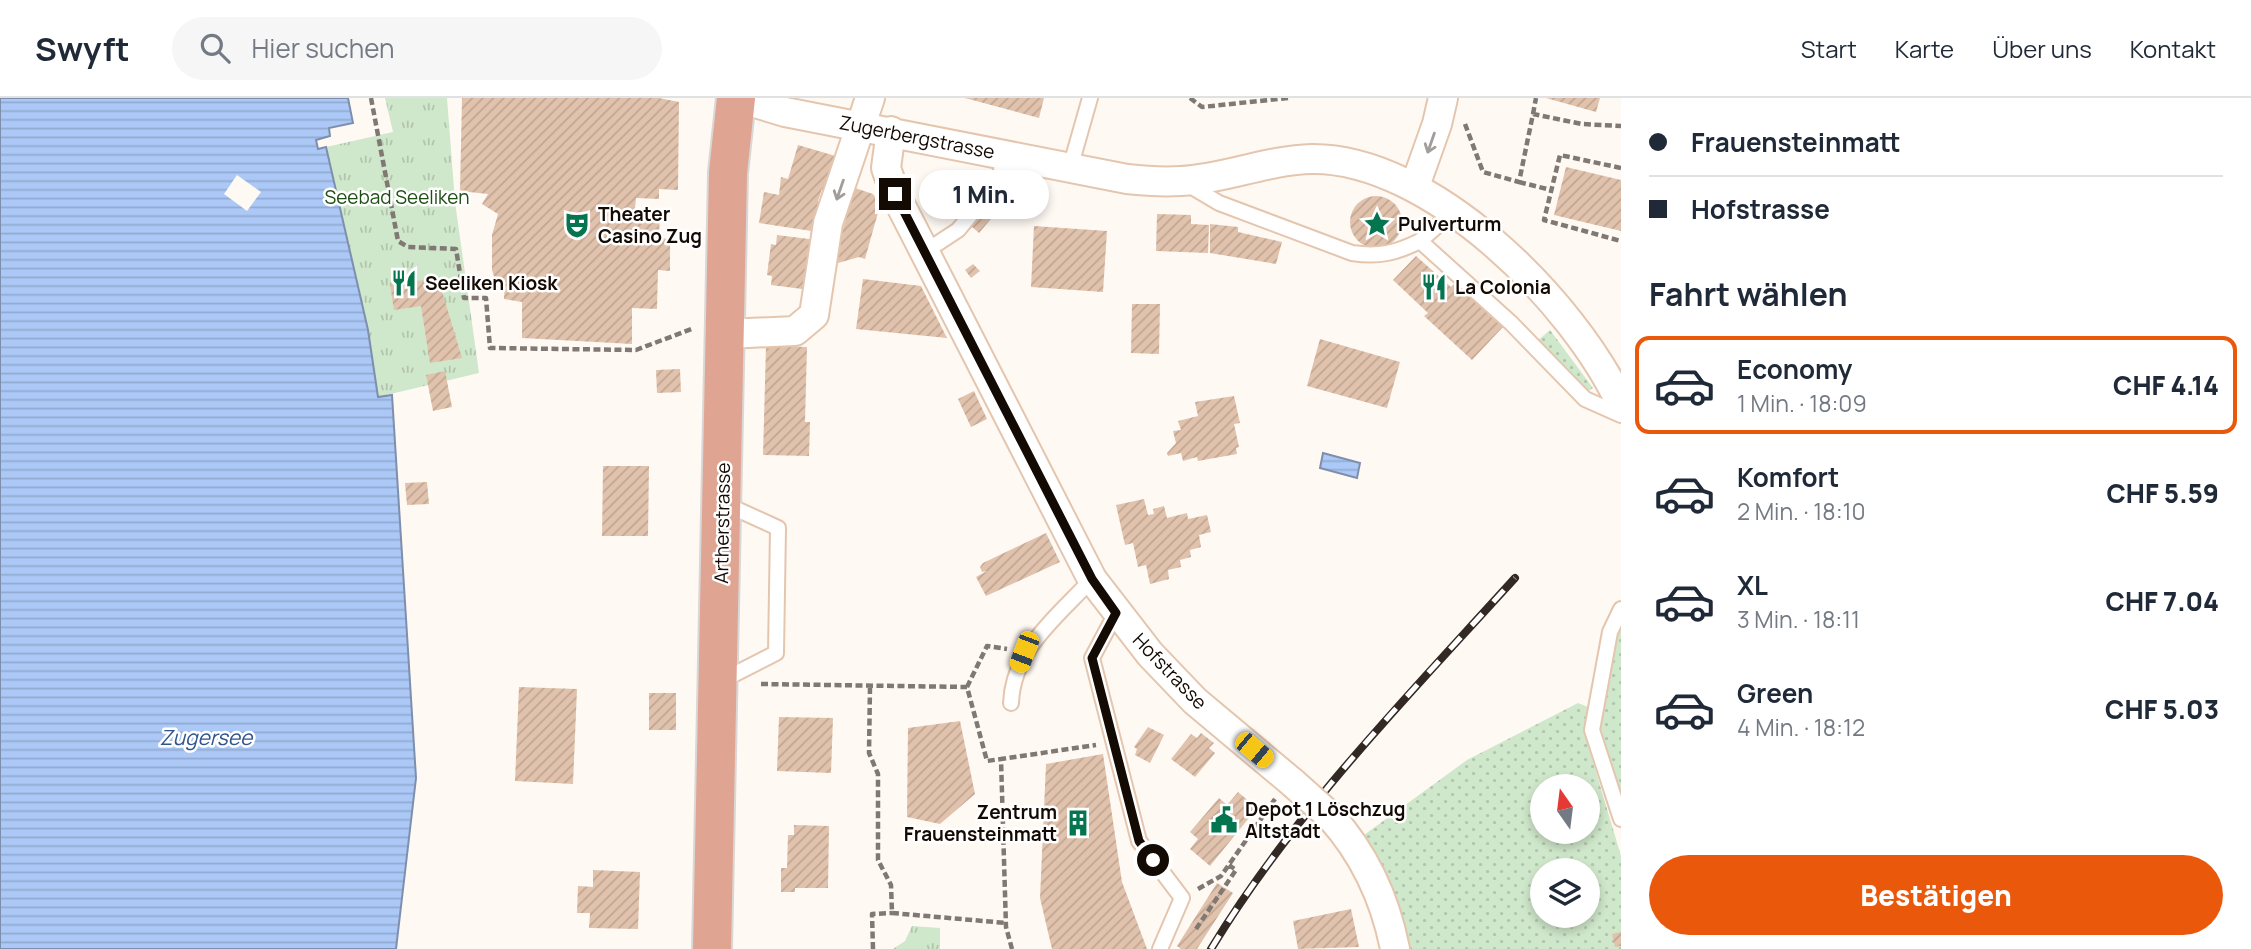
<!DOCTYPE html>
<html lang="de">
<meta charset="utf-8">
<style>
:root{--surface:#fff;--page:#f6f6f7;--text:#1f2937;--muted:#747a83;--line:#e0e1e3;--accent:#ea580c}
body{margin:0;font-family:Manrope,sans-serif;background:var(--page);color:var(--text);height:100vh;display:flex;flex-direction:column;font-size:26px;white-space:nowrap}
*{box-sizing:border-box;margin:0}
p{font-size:23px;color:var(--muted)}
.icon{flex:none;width:38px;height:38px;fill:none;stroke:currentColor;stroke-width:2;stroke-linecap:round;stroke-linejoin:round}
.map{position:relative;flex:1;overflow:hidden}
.panel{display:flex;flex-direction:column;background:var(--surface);width:630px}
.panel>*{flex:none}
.guide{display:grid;align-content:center;height:154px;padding:0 28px;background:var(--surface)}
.needle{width:46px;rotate:346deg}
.fabs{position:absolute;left:1530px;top:676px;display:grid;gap:14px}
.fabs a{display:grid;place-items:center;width:70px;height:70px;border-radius:50%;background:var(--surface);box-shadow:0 4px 10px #0003;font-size:35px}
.end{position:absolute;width:32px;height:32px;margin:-16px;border:9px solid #140a04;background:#fff;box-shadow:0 0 0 4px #fff}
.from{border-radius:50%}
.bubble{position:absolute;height:49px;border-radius:24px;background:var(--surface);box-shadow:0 4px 10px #0003;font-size:23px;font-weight:800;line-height:49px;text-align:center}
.car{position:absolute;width:21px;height:42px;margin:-21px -10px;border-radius:9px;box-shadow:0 0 5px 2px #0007;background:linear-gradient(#f5c518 24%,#345 0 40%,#f5c518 0 76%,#345 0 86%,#f5c518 0)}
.guide b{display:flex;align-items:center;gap:24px;height:66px;font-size:26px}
.guide b+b{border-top:2px solid var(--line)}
.guide i{width:18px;height:18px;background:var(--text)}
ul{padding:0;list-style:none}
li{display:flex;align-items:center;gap:21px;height:98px;margin:0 14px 10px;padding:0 14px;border:4px solid transparent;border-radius:14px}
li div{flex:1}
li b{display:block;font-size:26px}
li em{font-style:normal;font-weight:800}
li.current{border-color:var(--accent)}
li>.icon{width:63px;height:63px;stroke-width:1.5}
h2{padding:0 28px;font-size:32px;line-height:84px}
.cta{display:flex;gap:14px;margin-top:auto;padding:14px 28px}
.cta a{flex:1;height:80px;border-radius:42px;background:var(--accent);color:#fff;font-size:28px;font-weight:800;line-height:80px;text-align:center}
header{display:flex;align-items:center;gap:42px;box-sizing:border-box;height:98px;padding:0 35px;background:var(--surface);border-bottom:2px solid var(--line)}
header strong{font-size:33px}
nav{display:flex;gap:38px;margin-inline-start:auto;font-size:24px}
.search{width:490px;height:63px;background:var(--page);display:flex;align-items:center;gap:18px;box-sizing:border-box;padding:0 24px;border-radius:38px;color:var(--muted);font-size:26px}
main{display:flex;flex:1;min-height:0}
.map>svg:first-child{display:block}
.grass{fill:url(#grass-dots);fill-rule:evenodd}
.park{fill:url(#park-tufts)}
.water{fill:url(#water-rules);stroke:#7e8fad;stroke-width:2}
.pier{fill:#fff9f4}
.building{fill:url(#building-hatch)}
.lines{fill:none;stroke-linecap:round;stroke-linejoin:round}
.service-casing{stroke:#e4c6af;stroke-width:18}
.minor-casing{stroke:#e4c6af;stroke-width:32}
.primary-casing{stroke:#d9d8d7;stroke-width:42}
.path{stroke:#807872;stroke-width:4.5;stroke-dasharray:7 3.5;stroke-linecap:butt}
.service{stroke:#fff;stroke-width:14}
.minor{stroke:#fff;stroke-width:28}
.primary{stroke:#e0a492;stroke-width:38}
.rail-casing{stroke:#332924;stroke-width:8}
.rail{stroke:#fff;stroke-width:5;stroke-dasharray:16;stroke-linecap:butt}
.minor-bridge-casing{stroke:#e4c6af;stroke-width:32;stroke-linecap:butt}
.minor-bridge{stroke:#fff;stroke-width:28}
.oneway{stroke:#a19d9b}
.route{stroke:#140a04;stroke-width:9}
.labels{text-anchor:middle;stroke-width:5;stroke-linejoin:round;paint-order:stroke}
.street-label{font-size:19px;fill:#140a04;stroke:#fff}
.park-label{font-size:19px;fill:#1f4e14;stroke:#fff}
.poi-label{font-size:19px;font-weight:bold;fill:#140a04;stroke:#fff;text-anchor:start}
.water-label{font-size:21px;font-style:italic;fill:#31558d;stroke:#fff}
</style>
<header>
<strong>Swyft</strong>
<div class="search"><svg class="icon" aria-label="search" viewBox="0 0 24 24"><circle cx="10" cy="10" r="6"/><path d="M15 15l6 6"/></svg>Hier suchen</div>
<nav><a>Start</a><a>Karte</a><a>Über uns</a><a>Kontakt</a></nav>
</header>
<main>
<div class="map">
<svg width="1621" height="851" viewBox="0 0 1621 851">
<defs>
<pattern id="grass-dots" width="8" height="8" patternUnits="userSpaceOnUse" patternTransform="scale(1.75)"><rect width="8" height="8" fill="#cfe7ca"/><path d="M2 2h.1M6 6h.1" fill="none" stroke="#b1c5ac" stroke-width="1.8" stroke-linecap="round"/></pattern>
<pattern id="park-tufts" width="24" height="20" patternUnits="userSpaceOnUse" patternTransform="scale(1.75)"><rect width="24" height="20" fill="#cfe7ca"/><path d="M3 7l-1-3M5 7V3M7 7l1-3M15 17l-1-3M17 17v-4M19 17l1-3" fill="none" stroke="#b1c5ac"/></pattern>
<pattern id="water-rules" width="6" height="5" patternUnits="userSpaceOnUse" patternTransform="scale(1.75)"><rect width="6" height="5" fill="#abc8f6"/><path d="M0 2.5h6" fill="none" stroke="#92aad1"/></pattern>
<pattern id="building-hatch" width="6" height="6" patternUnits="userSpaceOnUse" patternTransform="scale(1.75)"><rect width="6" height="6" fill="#e1c3ad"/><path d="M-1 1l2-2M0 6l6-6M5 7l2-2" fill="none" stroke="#c0a693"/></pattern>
</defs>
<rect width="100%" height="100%" fill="#fff9f4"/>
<path class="grass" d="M1550 232 1593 290 1584 296 1536 244Z
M1621 523V712L1598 636 1615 534Z
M1578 605 1588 609 1589 650 1621 758V851H1406C1399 809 1390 773 1364 737L1467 662ZM1542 688H1587V733H1542ZM1542 772H1587V817H1542Z"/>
<path class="park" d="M385 0H447L455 104 479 275 378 299 368 232 326 49 393 34Z
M912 828 940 830V851H893L905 843Z"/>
<path class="water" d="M0 0H348L353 25 329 30 330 38 316 42 318 51 326 49 368 232 378 299 392 297 416 680 396 851H0Z
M1323 355 1360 365 1357 380 1320 370Z"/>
<path class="pier" d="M237 77 261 94 247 113 224 96Z"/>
<path class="building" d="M462 0H659L679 4 678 92 659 91V101L636 100 635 110 660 111 659 140 670 141V173L658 172 657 211 632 210V246L522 240V204L504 201 505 182 496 185 492 172V137L498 116 482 106 488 96 460 93Z
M965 0H1044L1039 20Z
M1546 0H1600L1596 14Z
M798 47 839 59 830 94 822 91 818 103 822 104 818 134 759 125 764 94 779 97 781 79 788 81Z
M1566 69 1621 82V133L1554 117Z
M855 90 873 96 878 103 879 111 865 161 859 159 838 165 837 169 832 168Z
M1350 124a26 26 0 1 1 52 0a26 26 0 1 1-52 0Z
M993 102 1001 109 979 135 971 128Z
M1157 116 1191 117V126L1209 127 1208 155 1156 153Z
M1210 126 1238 129V134L1282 144 1276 166 1210 155Z
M1034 128 1107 133 1103 194 1031 189Z
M777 137 817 142 810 192 771 187 772 178 767 177 771 146 776 147Z
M1416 158 1451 189 1455 185 1503 229 1472 262 1424 218 1428 215 1393 182Z
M973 166 980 173 971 180 965 172Z
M438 180 462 260 430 265 421 208 394 212 390 187Z
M863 181 921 188 947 240 856 231Z
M1132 206H1160L1159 256 1131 255Z
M1320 241 1400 264 1387 310 1307 288Z
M766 248 807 249 805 324H810L809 358 763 357Z
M680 271 681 294 657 295 656 272Z
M445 273 452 309 433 313 426 277Z
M974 293 987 321 971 329 958 301Z
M1234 298 1240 325 1234 326 1239 349 1236 350 1237 356 1198 363 1197 359 1183 363 1181 355 1168 358 1167 355 1176 345 1173 333 1181 332 1178 323 1198 318 1195 304Z
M603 368H649L648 438H602Z
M427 384 429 406 407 407 405 385Z
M1144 401 1148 417 1154 416 1153 411 1164 408 1167 420 1187 415 1188 421 1207 417 1211 434 1199 437 1201 449 1190 452 1191 459 1180 462 1181 469 1168 472 1169 481 1150 486 1146 467 1138 469 1133 445 1125 447 1116 407Z
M1046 435 1060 464 986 498 976 479 987 473 982 474 980 469 983 465Z
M519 589 577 591 573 686 515 683Z
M649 595H676V632H649Z
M779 619 833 620 831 675 777 673Z
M960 623 975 696 940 726 907 719 908 630Z
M1148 629 1164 637 1150 665 1135 657 1137 651 1134 649Z
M1201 635 1214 645 1209 650 1215 655 1195 679 1171 661 1191 636 1197 640Z
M1103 656 1122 784 1147 851H1052L1040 800 1046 666Z
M1238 694 1257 710 1210 768 1190 751 1198 741 1190 734 1219 700 1227 707Z
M794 727 829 728 828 790H795V794H781V770H787L788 737H794Z
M593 772 640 774 638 831 589 830 590 815H577L578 788 593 789Z
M1217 785 1233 795 1197 851H1181L1177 848Z
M1351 811 1359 849 1298 851 1293 823Z
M1621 834V848L1615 849 1612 836Z"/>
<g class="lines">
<g class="service-casing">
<path id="service" d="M1070 70 1090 0
M1187 86 1219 105 1352 155C1379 159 1396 155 1420 143L1511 225 1585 301 1621 317
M1420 143 1453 114
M926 153 958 132 998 84 1005 57
M1621 511 1610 534 1592 632 1621 721
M1116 515 1092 560 1139 743 1182 800 1160 851
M723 582 776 555 778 430 723 405
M1011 605C1013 551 1058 518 1092 481"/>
</g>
<g class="minor-casing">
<path id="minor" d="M739 0 785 14 1127 81C1145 83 1163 84 1181 83 1225 81 1267 62 1312 61 1431 60 1574 204 1621 306
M891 33 886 70 895 96 1092 481 1150 556 1195 603 1293 685
M1415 88 1437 26 1443 0
M726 236 795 233 814 217 828 125 870 0
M1331 719C1365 757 1385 800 1395 851"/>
</g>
<g class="primary-casing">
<path id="primary" d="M712 851 728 75 736 0"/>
</g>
<path class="path" d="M371 0 398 143 408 149 456 151 464 200H486L490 250 636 252 694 230
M1190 0 1202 9 1288 0
M1533 16 1536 0
M1465 26 1483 74 1519 84 1533 16 1582 26 1621 28
M1621 70 1560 57 1544 122 1621 143
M1519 84 1551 92
M761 586 967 589 987 663 1001 661
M870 589 869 655 878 676V762L891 787 892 815 1006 825
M967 589 987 548 1007 551
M1198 791 1221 778 1275 701
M1196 831 1236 772 1229 767
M873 851 872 816 892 815
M1012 851 1006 829 1001 661 1096 647"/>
<use href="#service" class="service"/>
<use href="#minor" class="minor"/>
<use href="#primary" class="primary"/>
<g class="rail-casing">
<path id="rail" d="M1211 851C1294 714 1408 598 1515 480"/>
</g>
<use href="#rail" class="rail"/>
<g class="minor-bridge-casing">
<path id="minor-bridge" d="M1293 685 1331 719"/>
</g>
<use href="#minor-bridge" class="minor-bridge"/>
</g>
<defs><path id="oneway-shaft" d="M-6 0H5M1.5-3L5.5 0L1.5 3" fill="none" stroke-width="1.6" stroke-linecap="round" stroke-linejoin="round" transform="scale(1.75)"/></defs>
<g class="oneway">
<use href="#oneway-shaft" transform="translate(1431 45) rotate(109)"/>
<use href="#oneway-shaft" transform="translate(840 92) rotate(109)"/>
</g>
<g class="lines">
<path class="route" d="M895 96 1092 481 1116 515 1092 560 1139 743 1153 762"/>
</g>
<defs>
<g id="sight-bare" transform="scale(2.1)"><path d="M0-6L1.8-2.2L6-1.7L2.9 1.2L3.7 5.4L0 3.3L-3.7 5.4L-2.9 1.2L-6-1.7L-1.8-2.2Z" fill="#05754f" stroke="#fff" stroke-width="2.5" paint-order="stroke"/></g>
<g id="theatre-bare" transform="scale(2.1)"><path d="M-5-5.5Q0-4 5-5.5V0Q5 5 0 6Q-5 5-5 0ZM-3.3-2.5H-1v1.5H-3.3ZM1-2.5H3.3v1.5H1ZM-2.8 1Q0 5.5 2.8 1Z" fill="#05754f" stroke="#fff" stroke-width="2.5" paint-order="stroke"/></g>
<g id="restaurant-bare" transform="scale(2.1)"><path d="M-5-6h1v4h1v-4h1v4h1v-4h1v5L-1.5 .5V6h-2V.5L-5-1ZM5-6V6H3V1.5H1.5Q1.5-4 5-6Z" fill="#05754f" stroke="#fff" stroke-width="2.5" paint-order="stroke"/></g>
<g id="civic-bare" transform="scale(2.1)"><path d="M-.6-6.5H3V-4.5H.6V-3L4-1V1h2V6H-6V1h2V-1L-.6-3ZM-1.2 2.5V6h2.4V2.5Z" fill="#05754f" stroke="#fff" stroke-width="2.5" paint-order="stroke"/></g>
<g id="building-bare" transform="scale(2.1)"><path d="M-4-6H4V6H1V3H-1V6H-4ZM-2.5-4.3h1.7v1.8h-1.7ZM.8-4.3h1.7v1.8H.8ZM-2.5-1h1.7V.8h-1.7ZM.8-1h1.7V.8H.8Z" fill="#05754f" stroke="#fff" stroke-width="2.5" paint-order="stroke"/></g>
</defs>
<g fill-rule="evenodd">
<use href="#sight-bare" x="1377" y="126"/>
<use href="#theatre-bare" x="577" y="127"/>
<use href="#restaurant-bare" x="404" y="185"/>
<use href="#restaurant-bare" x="1434" y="189"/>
<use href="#civic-bare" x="1224" y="722"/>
<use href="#building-bare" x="1078" y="725"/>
</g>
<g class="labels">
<g class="street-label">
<text transform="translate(917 39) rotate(11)" y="7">Zugerbergstrasse</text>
<text transform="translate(722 425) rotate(-89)" y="7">Artherstrasse</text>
<text transform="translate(1170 573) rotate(46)" y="7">Hofstrasse</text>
</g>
<g class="park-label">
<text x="397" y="106">Seebad Seeliken</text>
</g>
<g class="poi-label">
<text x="598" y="123">Theater<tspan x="598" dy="22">Casino Zug</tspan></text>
<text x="1398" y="133">Pulverturm</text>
<text x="425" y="192">Seeliken Kiosk</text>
<text x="1455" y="196">La Colonia</text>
<text x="1245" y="718">Depot 1 Löschzug<tspan x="1245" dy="22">Altstadt</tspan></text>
<text x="1057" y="721" text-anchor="end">Zentrum<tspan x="1057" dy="22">Frauensteinmatt</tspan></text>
</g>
<g class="water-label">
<text x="206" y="647">Zugersee</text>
</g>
</g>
</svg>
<div class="fabs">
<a><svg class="needle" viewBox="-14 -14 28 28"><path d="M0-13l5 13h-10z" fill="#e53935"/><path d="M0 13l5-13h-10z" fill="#747a83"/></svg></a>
<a><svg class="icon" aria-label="layers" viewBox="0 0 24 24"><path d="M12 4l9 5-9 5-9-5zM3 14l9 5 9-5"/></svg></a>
</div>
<i class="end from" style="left:1153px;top:762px"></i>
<i class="end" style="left:895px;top:96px"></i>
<div class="bubble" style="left:919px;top:72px;width:130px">1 Min.</div>
<i class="car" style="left:1024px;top:554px;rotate:201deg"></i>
<i class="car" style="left:1254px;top:652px;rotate:130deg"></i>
</div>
<section class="panel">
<div class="guide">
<b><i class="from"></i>Frauensteinmatt</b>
<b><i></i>Hofstrasse</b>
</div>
<h2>Fahrt wählen</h2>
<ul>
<li class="current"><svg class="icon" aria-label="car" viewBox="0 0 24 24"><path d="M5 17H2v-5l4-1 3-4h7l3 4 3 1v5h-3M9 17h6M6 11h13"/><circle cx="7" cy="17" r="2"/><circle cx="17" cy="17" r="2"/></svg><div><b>Economy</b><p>1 Min. · 18:09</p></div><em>CHF 4.14</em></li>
<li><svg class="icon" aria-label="car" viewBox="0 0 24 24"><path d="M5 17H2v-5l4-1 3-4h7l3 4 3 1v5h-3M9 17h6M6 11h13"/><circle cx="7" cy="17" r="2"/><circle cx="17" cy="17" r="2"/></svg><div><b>Komfort</b><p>2 Min. · 18:10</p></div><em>CHF 5.59</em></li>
<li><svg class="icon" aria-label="car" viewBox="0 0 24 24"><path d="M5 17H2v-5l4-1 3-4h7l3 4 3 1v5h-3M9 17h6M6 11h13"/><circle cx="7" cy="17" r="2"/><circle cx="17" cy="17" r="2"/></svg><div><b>XL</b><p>3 Min. · 18:11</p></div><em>CHF 7.04</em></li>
<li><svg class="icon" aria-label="car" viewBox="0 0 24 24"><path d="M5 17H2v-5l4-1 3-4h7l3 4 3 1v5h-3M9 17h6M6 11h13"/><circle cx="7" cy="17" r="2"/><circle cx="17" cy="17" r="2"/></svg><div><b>Green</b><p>4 Min. · 18:12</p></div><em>CHF 5.03</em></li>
</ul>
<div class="cta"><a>Bestätigen</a></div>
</section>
</main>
